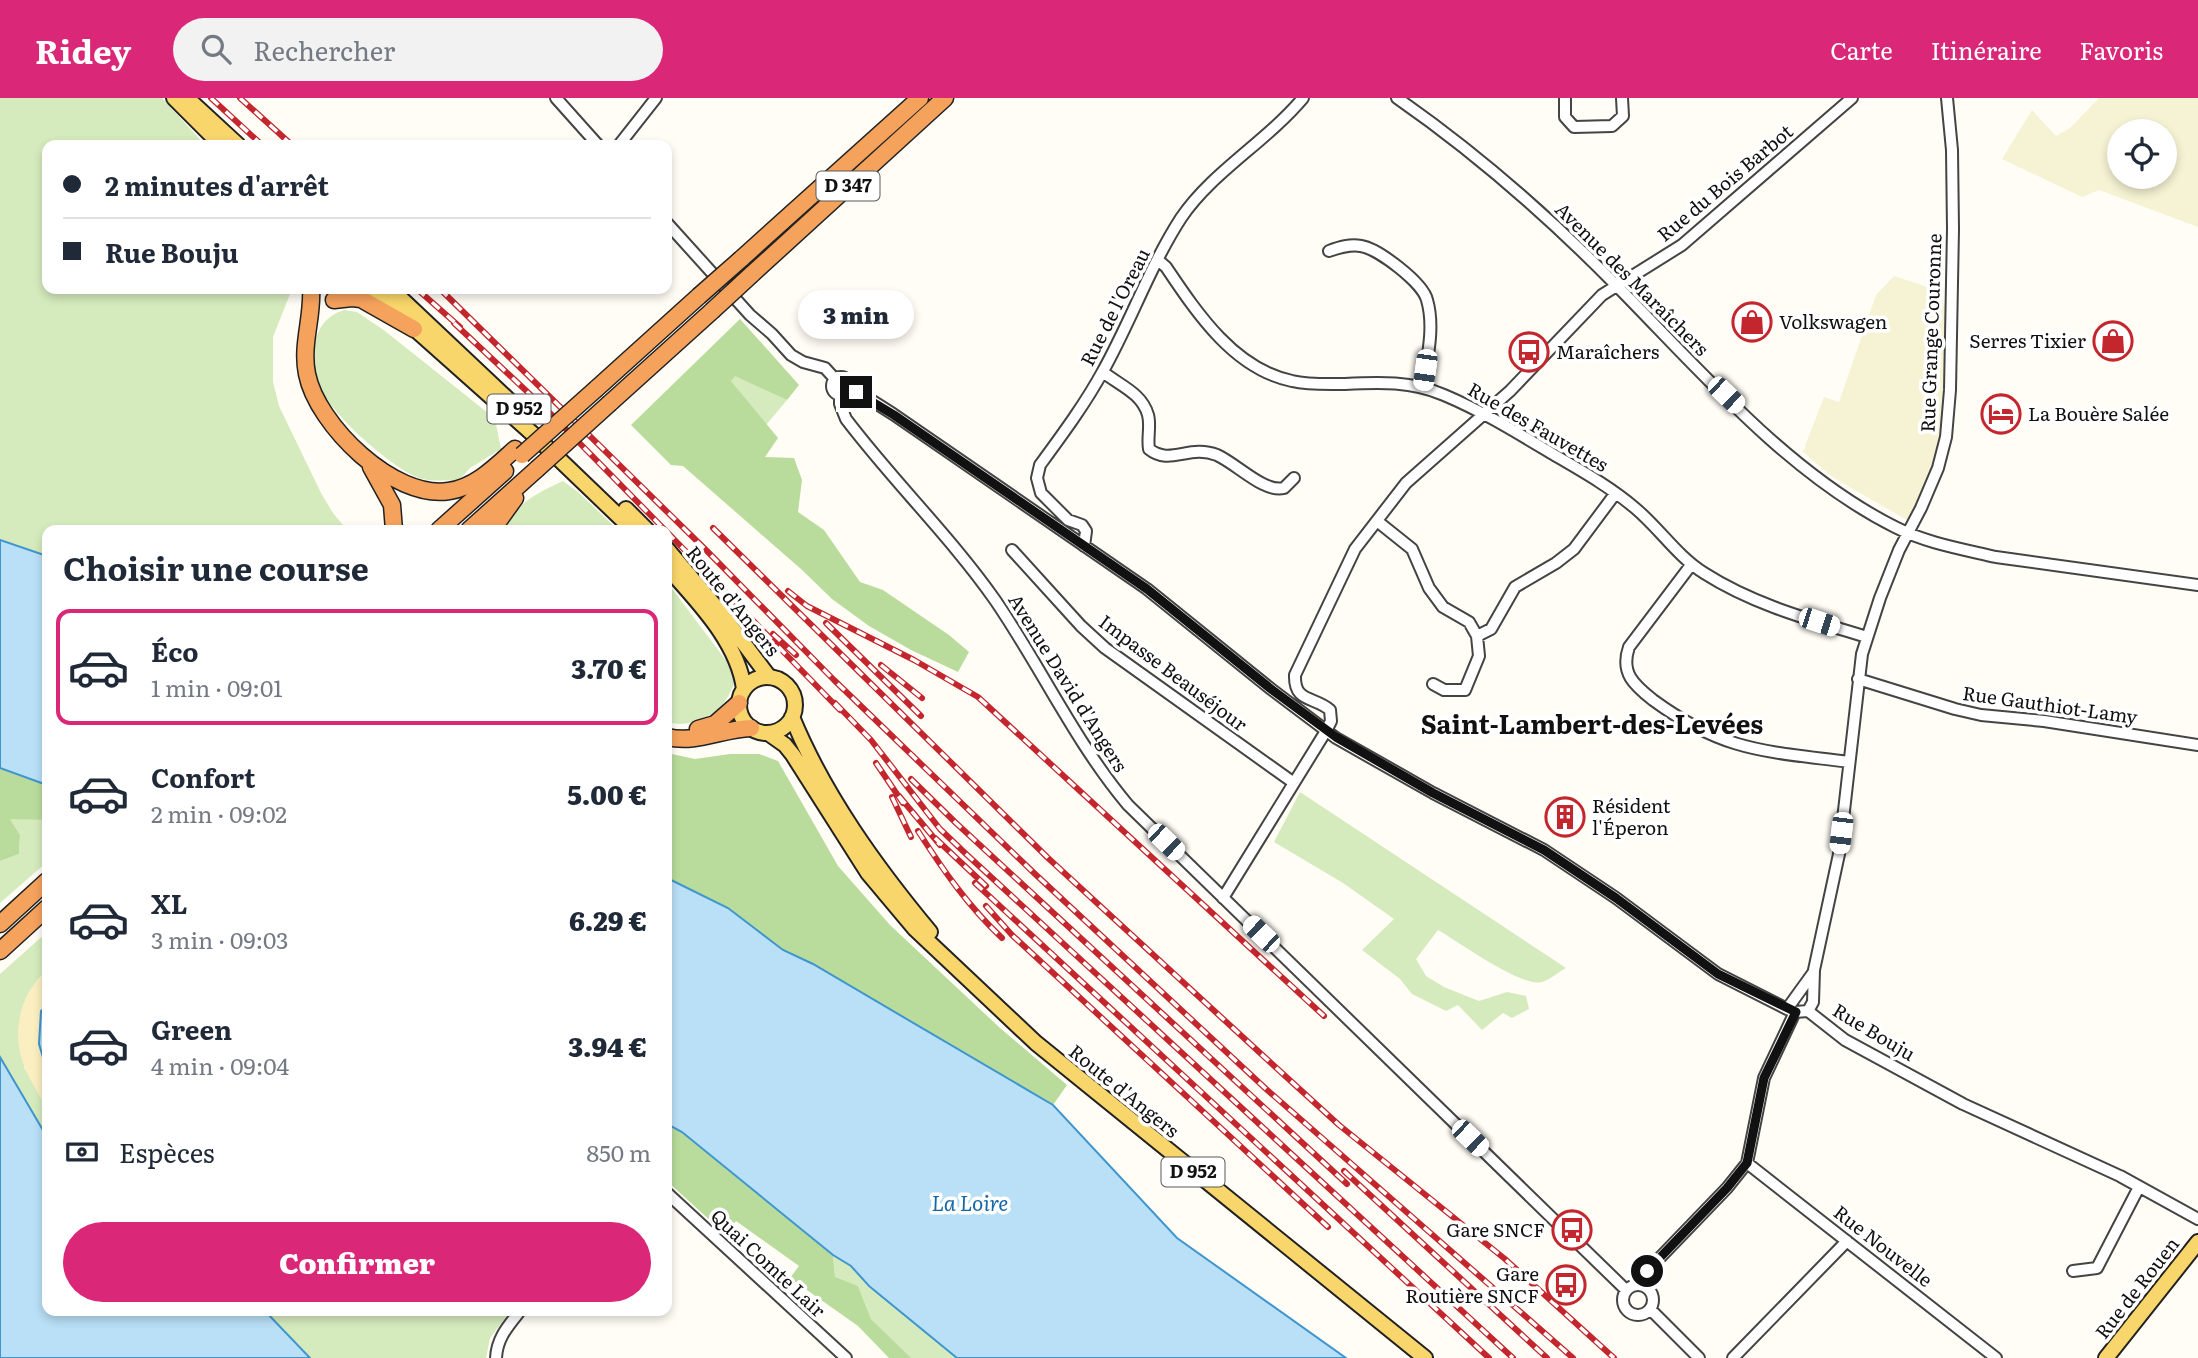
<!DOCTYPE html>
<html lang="fr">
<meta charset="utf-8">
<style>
:root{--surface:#fff;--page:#f2f2f3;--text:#1f2937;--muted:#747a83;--line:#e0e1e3;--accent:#db2777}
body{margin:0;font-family:Literata,serif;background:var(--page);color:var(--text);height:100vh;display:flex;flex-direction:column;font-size:26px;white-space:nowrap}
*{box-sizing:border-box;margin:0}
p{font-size:23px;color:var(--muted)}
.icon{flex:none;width:38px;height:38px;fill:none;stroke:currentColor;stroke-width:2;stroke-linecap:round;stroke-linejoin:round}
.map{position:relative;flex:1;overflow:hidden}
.sheet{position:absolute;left:42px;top:427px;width:630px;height:791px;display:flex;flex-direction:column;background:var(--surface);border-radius:14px;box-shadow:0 4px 10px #0003}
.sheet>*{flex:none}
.banner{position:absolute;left:42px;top:42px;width:630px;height:154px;border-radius:14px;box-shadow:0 4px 10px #0003;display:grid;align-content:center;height:154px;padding:0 21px;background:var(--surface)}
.tools{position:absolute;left:2107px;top:21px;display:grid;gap:14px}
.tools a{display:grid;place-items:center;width:70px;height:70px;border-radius:50%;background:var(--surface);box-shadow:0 4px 10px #0003;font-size:35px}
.end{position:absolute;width:32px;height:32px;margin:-16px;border:9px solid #111;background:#fff;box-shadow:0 0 0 4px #fff}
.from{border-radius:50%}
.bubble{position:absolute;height:49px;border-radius:24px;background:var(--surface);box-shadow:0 4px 10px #0003;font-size:23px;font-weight:800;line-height:49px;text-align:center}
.car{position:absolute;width:21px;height:42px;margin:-21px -10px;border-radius:9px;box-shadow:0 0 5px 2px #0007;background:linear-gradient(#fff 24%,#345 0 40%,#fff 0 76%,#345 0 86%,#fff 0)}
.banner b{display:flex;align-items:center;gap:24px;height:66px;font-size:26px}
.banner b+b{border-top:2px solid var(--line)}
.banner i{width:18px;height:18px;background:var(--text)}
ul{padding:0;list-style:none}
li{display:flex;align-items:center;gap:21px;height:116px;margin:0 14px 10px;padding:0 7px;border:4px solid transparent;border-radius:14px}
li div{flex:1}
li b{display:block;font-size:26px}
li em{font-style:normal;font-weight:800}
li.selected{border-color:var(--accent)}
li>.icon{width:63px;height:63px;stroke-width:1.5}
h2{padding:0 21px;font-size:32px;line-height:84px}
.pay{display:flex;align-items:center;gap:18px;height:77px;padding:0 21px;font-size:26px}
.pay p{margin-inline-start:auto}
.action{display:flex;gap:14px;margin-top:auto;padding:14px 21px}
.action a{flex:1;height:80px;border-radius:42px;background:var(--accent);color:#fff;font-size:28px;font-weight:800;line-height:80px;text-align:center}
header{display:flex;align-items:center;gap:42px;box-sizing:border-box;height:98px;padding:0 35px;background:var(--accent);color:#fff}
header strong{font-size:33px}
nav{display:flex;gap:38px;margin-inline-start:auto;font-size:24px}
.search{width:490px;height:63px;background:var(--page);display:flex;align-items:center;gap:18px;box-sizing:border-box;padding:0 24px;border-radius:38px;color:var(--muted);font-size:26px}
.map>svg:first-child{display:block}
.farmland{fill:#f6f3d4;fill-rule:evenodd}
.green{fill:#d5ebbd}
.forest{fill:#b9dc9c}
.sand{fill:#fbeec1}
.water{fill:#b9e0f7;stroke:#3f96cf;stroke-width:2}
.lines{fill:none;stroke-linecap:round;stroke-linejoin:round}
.minor-casing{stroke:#444;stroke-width:14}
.major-casing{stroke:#222;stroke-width:18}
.highway-casing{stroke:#222;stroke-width:19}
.minor{stroke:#fff;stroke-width:10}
.major{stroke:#f9d66b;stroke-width:14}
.highway{stroke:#f5a25d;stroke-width:16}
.rail-casing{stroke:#c4262e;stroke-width:6}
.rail{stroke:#fff;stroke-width:3.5;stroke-dasharray:10;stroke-linecap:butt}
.highway-bridge-casing{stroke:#222;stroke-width:19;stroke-linecap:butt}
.highway-bridge{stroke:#f5a25d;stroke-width:16}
.route{stroke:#111;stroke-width:9}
.labels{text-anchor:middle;stroke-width:7;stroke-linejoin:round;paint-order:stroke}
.shield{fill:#fff;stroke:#585858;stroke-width:2}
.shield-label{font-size:18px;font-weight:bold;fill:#111}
.street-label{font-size:19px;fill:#111;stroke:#fff}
.poi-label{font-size:19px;fill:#111;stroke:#fff;text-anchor:start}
.water-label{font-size:21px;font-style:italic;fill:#1768a6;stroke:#fff}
.district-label{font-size:26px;font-weight:bold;fill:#111;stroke:#fff}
</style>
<header>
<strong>Ridey</strong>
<div class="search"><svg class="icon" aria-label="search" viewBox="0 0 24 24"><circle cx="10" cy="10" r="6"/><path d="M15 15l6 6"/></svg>Rechercher</div>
<nav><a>Carte</a><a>Itinéraire</a><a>Favoris</a></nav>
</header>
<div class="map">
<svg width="2198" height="1260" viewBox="0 0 2198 1260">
<rect width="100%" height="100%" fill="#fffdf5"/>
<path class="farmland" d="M2099 0H2198V129L2099 92 2082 99 2002 61 2032 12 2056 38 2070 30ZM2119 33H2165V79H2119Z
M1894 178 1940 193 1945 209V285L1941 343 1933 372 1917 407 1907 422 1834 380 1802 353 1806 350 1805 348 1824 299 1839 304 1876 197Z"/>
<path class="green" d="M0 0H162L205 47H47V191H292L273 239V284L279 308 321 395 333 415 347 432H47V458L0 442Z
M344 212 357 214 385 233 488 315 496 326 501 351 470 370 459 382C443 382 427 385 412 377 384 362 322 310 316 278 313 267 313 252 316 241 320 226 329 217 344 212Z
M735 277 787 302 766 327 731 283Z
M563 383 578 394 618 432H504C515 405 539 394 563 383Z
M667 484 728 565 735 584C731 592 727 603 720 609 709 621 682 631 667 623Z
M1300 694 1566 870C1558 874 1550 882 1542 884 1522 890 1459 844 1438 832L1416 861 1426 878 1444 889 1479 903 1507 894 1526 898 1529 911 1512 920 1503 915 1482 932 1458 907 1446 913 1412 896 1400 881 1362 852 1394 821 1343 785 1274 744Z
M9 720 47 722V764L0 805V763L19 756 20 737Z
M47 834V873L37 882 24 969 47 1011V1039L0 958V876Z
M833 1157 851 1168 868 1189 895 1208 957 1260H910L871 1221 858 1188 835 1180Z
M265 1213H510L490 1240 486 1260H310Z"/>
<path class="forest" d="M740 221 799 287 787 302 735 278 731 283 778 340 765 359 794 360 802 382 798 414 824 432 860 484 883 492 949 537 969 554 958 574 911 552 869 528 832 501 801 471 683 368 671 367 631 327Z
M667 655 695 661 730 656H759L778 663 838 768 890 827 1000 930 1067 987 1053 1007 813 866 783 852 728 810 667 780Z
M0 670 47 687V722L10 721 20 737 19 756 0 763Z
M667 1026 682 1034 833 1157 835 1179 858 1188 871 1221 911 1260H889L858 1228 790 1180 799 1168 736 1123 725 1136 667 1083Z"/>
<path class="sand" d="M47 873V908L41 913 39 946 47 973V1011C28 976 11 956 21 914 26 896 33 885 47 873Z"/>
<path class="water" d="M0 442 47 458V687L0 670Z
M667 780 728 810 783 852 813 866 1053 1007 1177 1140 1346 1260H957L869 1188 851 1168 833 1157 682 1034 667 1026Z
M47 908V973L39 946 41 913Z
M0 959 47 1039V1213H265L310 1260H0Z"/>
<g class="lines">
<g class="minor-casing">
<path id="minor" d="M556 0 598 47
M1397 0C1476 55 1548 118 1615 186 1699 271 1787 375 1895 429 1926 445 1962 451 1996 459L2198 487
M1565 0V19L1574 29 1612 28 1623 18 1622 0
M619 47 656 0
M667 125 750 217 772 236 791 257 803 264 825 270 835 281
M1329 153C1340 149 1350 146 1361 148 1379 151 1423 185 1427 202 1435 229 1427 261 1423 289
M1158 162 1166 169C1197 215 1234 271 1292 283 1309 287 1328 286 1345 286 1379 284 1412 283 1444 297 1482 313 1516 334 1551 355 1580 372 1609 388 1635 410 1660 431 1677 458 1704 475 1754 507 1811 522 1867 539
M1103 274C1119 287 1142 295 1148 317 1151 327 1147 340 1149 351 1170 368 1189 346 1217 357 1237 366 1264 395 1284 390L1294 380
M832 288a9 9 0 1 1 18 0a9 9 0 1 1-18 0Z
M849 292 863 297 893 316 1147 491 1271 591 1336 640 1433 695 1544 752 1616 800 1718 876 1787 911 1795 914 1808 913 1845 942 1963 1006 2120 1078 2198 1121
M840 297V306L846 321C893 383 950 438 995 502 1041 569 1075 644 1128 707L1626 1192
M1377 423 1412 451 1429 490 1443 509 1469 524 1477 538 1491 531 1515 489 1556 465 1574 451 1615 396
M1084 448 1086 433 1082 427 1068 422 1041 395 1037 380 1040 367C1062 337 1085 306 1103 273 1131 223 1150 168 1181 120 1212 74 1266 44 1303 0
M1012 452 1081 528 1105 550 1294 685
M1691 467 1629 549C1620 575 1634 587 1653 602 1724 654 1765 653 1849 664
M1858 581 1955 611 1981 617 2044 623 2198 647
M1433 586 1444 592H1465L1479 558 1477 538
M1223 800 1326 633 1331 623 1330 612C1314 598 1294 605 1295 577L1355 451 1406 385 1510 293 1602 197 1682 147 1852 0
M1787 911 1813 875
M1808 913 1813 904 1814 872 1839 756 1862 556 1880 500 1899 452 1921 410 1938 370 1946 339 1950 292 1953 131 1952 52 1947 0
M1747 1065 1996 1260
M667 1095 846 1260
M2073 1173 2097 1170 2139 1089
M1623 1202a15 15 0 1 1 30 0a15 15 0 1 1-30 0Z
M1639 1187 1647 1173 1727 1090 1747 1065 1764 980 1795 914
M1650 1211 1699 1260
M496 1260C497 1240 508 1228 520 1213
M1733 1260 1847 1143"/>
</g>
<g class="major-casing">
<path id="major" d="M174 0 221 47
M187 0 238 47
M370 191 535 338 633 432
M391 191 516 309
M626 411 647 432
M667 451 721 515 769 579
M667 469C697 503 738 544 744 591
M739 607a28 28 0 1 1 56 0a28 28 0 1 1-56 0Z
M792 619C824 697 876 769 930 834
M768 635 785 647 793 657 868 775 915 831 1036 945 1425 1260
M2106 1260 2198 1144"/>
</g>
<g class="highway-casing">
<path id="highway" d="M741 161 920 0
M751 177 945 0
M311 191C313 219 301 247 307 276 317 327 394 402 449 393 476 389 496 368 515 351
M334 202 352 200 361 201 414 231
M596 291 699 198
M610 305 712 213
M371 369 392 407 394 432
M439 432 505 373
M469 432 537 371
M492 432 515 400
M698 631 715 626 739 605
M667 639C697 646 721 631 751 630
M0 826 47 783
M0 853 47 810"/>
</g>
<use href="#minor" class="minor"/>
<use href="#major" class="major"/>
<use href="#highway" class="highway"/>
<g class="rail-casing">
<path id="rail" d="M211 0 262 47
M240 0 292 47
M417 191 460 229
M440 191 706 452 834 582 1034 775 1265 990 1573 1260
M454 225 553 318 665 432
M713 430 1048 760 1271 965 1339 1027 1505 1161 1614 1260
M667 434 840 612
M788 493 807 508 914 562 978 599 1324 918
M826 525 921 618
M773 536 796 557
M881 567 922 600
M835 605 871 642 940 731 965 755 1513 1260
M876 665 903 705
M911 681 956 725 1347 1086
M899 698 940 747
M892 699 911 739
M918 733C943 772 968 808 1002 840
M935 740 986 788
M975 785 1489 1260
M986 808 1012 837 1328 1129
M1344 1073 1547 1260"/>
</g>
<use href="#rail" class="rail"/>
<g class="highway-bridge-casing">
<path id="highway-bridge" d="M699 198 741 161
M712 213 751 177
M522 357 596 291
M537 371 610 305"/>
</g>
<use href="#highway-bridge" class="highway-bridge"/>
</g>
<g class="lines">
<path class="route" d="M856 294 894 317 1147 491 1271 591 1336 639 1433 695 1544 752 1616 800 1718 876 1796 914 1764 980 1747 1065 1727 1090 1647 1173"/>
</g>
<defs>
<g id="shop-ring" transform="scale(2.0125)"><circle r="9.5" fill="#fff" stroke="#c4262e" stroke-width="1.5"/><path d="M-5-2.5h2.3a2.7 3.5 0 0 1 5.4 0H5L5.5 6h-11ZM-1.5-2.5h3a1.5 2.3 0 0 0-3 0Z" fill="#c4262e"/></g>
<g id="bus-ring" transform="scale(2.0125)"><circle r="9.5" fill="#fff" stroke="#c4262e" stroke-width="1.5"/><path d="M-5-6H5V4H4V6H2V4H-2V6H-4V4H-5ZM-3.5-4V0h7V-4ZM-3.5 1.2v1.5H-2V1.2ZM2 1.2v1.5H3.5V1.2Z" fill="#c4262e"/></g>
<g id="hotel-ring" transform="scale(2.0125)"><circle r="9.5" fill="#fff" stroke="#c4262e" stroke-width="1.5"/><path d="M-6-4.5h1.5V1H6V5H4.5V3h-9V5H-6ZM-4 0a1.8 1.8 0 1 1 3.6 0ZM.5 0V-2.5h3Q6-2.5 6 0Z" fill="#c4262e"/></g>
<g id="building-ring" transform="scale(2.0125)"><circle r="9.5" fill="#fff" stroke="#c4262e" stroke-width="1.5"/><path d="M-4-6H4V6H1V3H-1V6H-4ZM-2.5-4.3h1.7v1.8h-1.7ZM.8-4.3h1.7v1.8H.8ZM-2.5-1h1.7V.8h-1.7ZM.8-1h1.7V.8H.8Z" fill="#c4262e"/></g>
</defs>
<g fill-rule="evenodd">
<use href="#shop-ring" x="1752" y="224"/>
<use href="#shop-ring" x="2113" y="243"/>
<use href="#bus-ring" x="1529" y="254"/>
<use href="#hotel-ring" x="2001" y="316"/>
<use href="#building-ring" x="1565" y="719"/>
<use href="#bus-ring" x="1572" y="1132"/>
<use href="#bus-ring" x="1566" y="1187"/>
</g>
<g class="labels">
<g class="shield">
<rect x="816.5" y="73.5" width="63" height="29" rx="5"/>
<rect x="487.5" y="296.5" width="63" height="29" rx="5"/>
<rect x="1161.5" y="1059.5" width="63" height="29" rx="5"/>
</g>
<g class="shield-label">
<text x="848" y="94">D 347</text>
<text x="519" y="317">D 952</text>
<text x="1193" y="1080">D 952</text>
</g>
<g class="street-label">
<text transform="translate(1725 85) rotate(-40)" y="7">Rue du Bois Barbot</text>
<text transform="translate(1632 181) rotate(45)" y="7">Avenue des Maraîchers</text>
<text transform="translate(1115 209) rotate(-63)" y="7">Rue de l'Oreau</text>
<text transform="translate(1931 235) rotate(-88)" y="7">Rue Grange Couronne</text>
<text transform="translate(1538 329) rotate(30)" y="7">Rue des Fauvettes</text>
<text transform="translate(733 503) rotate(51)" y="7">Route d'Angers</text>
<text transform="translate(1173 575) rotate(37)" y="7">Impasse Beauséjour</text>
<text transform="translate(1068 585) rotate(58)" y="7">Avenue David d'Angers</text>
<text transform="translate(2050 607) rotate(8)" y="7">Rue Gauthiot-Lamy</text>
<text transform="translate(1874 934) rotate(31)" y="7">Rue Bouju</text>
<text transform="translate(1124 993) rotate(39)" y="7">Route d'Angers</text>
<text transform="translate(1883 1148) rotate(38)" y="7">Rue Nouvelle</text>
<text transform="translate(768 1165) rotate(43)" y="7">Quai Comte Lair</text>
<text transform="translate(2137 1190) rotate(-52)" y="7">Rue de Rouen</text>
</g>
<g class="poi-label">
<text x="1779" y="231">Volkswagen</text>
<text x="2086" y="250" text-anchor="end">Serres Tixier</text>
<text x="1556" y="261">Maraîchers</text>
<text x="2028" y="323">La Bouère Salée</text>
<text x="1592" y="715">Résident<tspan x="1592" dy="22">l'Éperon</tspan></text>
<text x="1545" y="1139" text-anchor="end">Gare SNCF</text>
<text x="1539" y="1183" text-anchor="end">Gare<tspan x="1539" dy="22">Routière SNCF</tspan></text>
</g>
<g class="water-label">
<text x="970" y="1113">La Loire</text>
</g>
<g class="district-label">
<text x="1592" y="636">Saint-Lambert-des-Levées</text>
</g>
</g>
</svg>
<div class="tools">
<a><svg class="icon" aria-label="locate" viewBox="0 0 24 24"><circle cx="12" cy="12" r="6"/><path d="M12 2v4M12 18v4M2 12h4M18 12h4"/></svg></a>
</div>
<i class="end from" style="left:1647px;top:1173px"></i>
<i class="end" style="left:856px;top:294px"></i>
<div class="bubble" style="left:798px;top:192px;width:116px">3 min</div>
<i class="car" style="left:1425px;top:272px;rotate:188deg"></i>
<i class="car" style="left:1726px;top:297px;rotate:134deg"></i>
<i class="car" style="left:1819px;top:524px;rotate:108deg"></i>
<i class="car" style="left:1841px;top:735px;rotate:187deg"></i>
<i class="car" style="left:1166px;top:744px;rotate:134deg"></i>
<i class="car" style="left:1261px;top:836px;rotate:314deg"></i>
<i class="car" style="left:1470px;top:1040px;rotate:134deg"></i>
<div class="banner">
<b><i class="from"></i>2 minutes d'arrêt</b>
<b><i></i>Rue Bouju</b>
</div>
<section class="sheet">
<h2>Choisir une course</h2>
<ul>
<li class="selected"><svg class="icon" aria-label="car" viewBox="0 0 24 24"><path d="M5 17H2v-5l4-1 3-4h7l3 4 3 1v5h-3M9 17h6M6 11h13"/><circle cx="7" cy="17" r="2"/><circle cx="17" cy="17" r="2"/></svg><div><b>Éco</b><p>1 min · 09:01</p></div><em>3.70 €</em></li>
<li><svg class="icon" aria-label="car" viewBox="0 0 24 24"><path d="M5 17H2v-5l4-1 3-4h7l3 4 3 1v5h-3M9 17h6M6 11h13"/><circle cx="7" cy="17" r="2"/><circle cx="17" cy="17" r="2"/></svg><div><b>Confort</b><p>2 min · 09:02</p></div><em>5.00 €</em></li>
<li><svg class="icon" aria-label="car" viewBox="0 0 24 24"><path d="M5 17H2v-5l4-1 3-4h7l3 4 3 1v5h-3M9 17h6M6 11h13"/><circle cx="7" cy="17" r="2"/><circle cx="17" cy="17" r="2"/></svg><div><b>XL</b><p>3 min · 09:03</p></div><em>6.29 €</em></li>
<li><svg class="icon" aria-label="car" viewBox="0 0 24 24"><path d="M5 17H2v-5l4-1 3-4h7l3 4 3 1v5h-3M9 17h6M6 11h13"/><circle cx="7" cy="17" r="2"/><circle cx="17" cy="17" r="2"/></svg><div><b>Green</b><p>4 min · 09:04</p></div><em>3.94 €</em></li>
</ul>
<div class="pay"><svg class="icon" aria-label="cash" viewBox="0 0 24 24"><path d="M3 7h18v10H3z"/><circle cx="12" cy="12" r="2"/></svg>Espèces<p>850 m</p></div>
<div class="action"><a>Confirmer</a></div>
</section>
</div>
